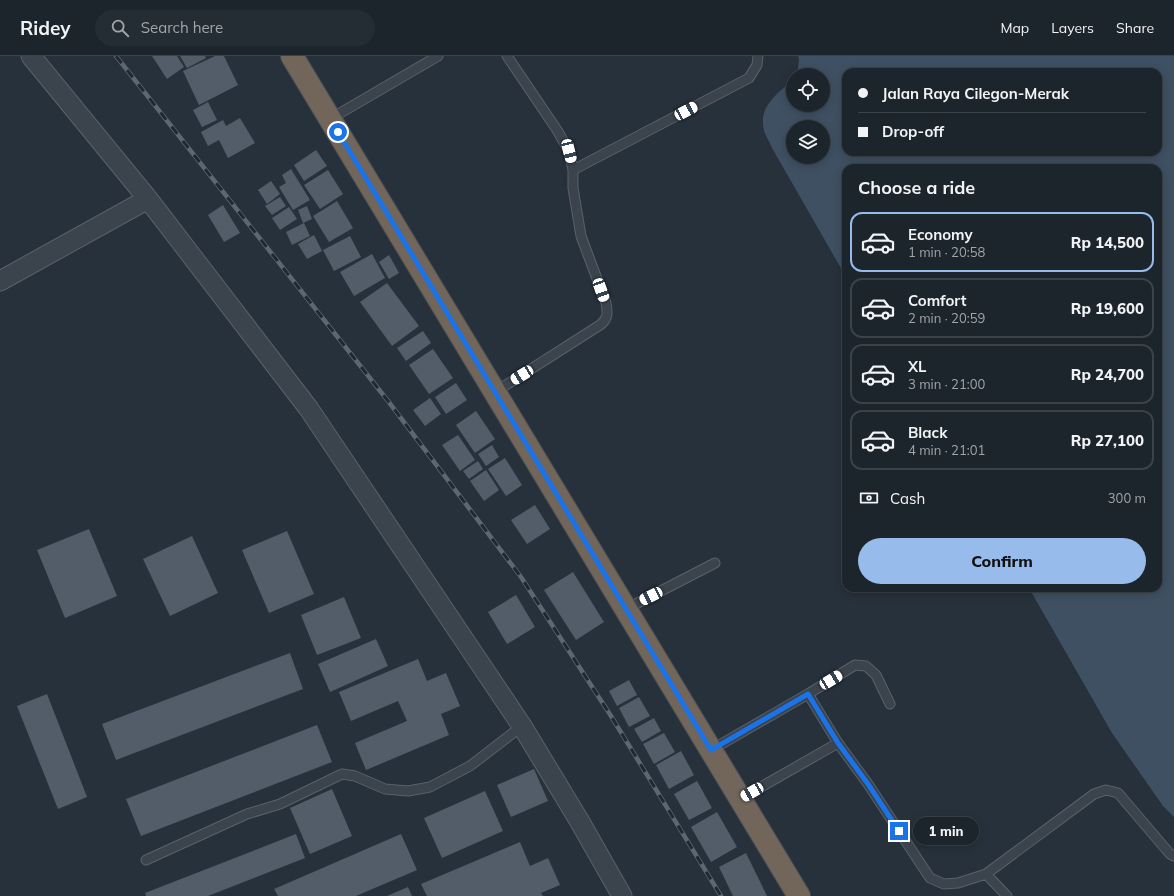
<!DOCTYPE html>
<meta charset="utf-8">
<style>
:root{--surface:#1d252c;--page:#252d34;--text:#f1f3f6;--muted:#a0a5a9;--line:#3b4248;--accent:#97bceb}
body{margin:0;font-family:Mulish,sans-serif;background:var(--page);color:var(--text);height:100vh;display:flex;flex-direction:column;font-size:15px;white-space:nowrap}
*{box-sizing:border-box;margin:0}
p{font-size:13px;color:var(--muted)}
.icon{flex:none;width:22px;height:22px;fill:none;stroke:currentColor;stroke-width:2;stroke-linecap:round;stroke-linejoin:round}
.map{position:relative;flex:1;overflow:hidden}
.sheet{position:absolute;left:842px;top:108px;width:320px;height:428px;display:flex;flex-direction:column;background:var(--surface);border-radius:12px;box-shadow:0 2px 10px #0003,0 0 0 1px var(--line)}
.sheet>*{flex:none}
.guide{position:absolute;left:842px;top:12px;width:320px;height:88px;border-radius:12px;box-shadow:0 2px 10px #0003,0 0 0 1px var(--line);display:grid;align-content:center;height:88px;padding:0 16px;background:var(--surface)}
.fabs{position:absolute;left:786px;top:12px;display:grid;gap:8px}
.fabs a{display:grid;place-items:center;width:44px;height:44px;border-radius:50%;background:var(--surface);box-shadow:0 2px 10px #0003,0 0 0 1px var(--line);font-size:20px}
.end{position:absolute;width:18px;height:18px;margin:-9px;border:5px solid #1a73e8;background:#fff;box-shadow:0 0 0 2px #fff}
.from{border-radius:50%}
.bubble{position:absolute;height:28px;border-radius:14px;background:var(--surface);box-shadow:0 2px 10px #0003,0 0 0 1px var(--line);font-size:13px;font-weight:800;line-height:28px;text-align:center}
.car{position:absolute;width:12px;height:24px;margin:-12px -6px;border-radius:5px;box-shadow:0 0 3px 1px #0007;background:linear-gradient(#fff 24%,#345 0 40%,#fff 0 76%,#345 0 86%,#fff 0)}
.guide b{display:flex;align-items:center;gap:14px;height:38px;font-size:15px}
.guide b+b{border-top:1px solid var(--line)}
.guide i{width:10px;height:10px;background:var(--text)}
ul{padding:0;list-style:none}
li{display:flex;align-items:center;gap:12px;height:60px;margin:0 8px 6px;padding:0 8px;border:2px solid var(--line);border-radius:12px}
li div{flex:1}
li b{display:block;font-size:15px}
li em{font-style:normal;font-weight:800}
li.on{border-color:var(--accent)}
li>.icon{width:36px;height:36px;stroke-width:1.5}
h2{padding:0 16px;font-size:18px;line-height:48px}
.pay{display:flex;align-items:center;gap:10px;height:44px;padding:0 16px;font-size:15px}
.pay p{margin-inline-start:auto}
.primary-button{display:flex;gap:8px;margin-top:auto;padding:8px 16px}
.primary-button a{flex:1;height:46px;border-radius:24px;background:var(--accent);color:#111;font-size:16px;font-weight:800;line-height:46px;text-align:center}
header{display:flex;align-items:center;gap:24px;box-sizing:border-box;height:56px;padding:0 20px;background:var(--surface);border-bottom:1px solid var(--line)}
header strong{font-size:19px}
nav{display:flex;gap:22px;margin-inline-start:auto;font-size:14px}
.search{width:280px;height:36px;background:var(--page);display:flex;align-items:center;gap:10px;box-sizing:border-box;padding:0 14px;border-radius:22px;color:var(--muted);font-size:15px}
.map>svg:first-child{display:block}
.water{fill:#3f5062;fill-rule:evenodd}
.building{fill:#535d69}
.lines{fill:none;stroke-linecap:round;stroke-linejoin:round}
.lane-casing{stroke:#59616a;stroke-width:11}
.street-casing{stroke:#59616a;stroke-width:21}
.highway-casing{stroke:#464e57;stroke-width:24}
.lane{stroke:#3b434c;stroke-width:9}
.street{stroke:#3b434c;stroke-width:19}
.highway{stroke:#716659;stroke-width:22}
.rail-casing{stroke:#5d6772;stroke-width:4.5}
.rail{stroke:#202831;stroke-width:3;stroke-dasharray:9;stroke-linecap:butt}
.route{stroke:#1a73e8;stroke-width:5}
</style>
<header>
<strong>Ridey</strong>
<div class="search"><svg class="icon" aria-label="search" viewBox="0 0 24 24"><circle cx="10" cy="10" r="6"/><path d="M15 15l6 6"/></svg>Search here</div>
<nav><a>Map</a><a>Layers</a><a>Share</a></nav>
</header>
<div class="map">
<svg width="1174" height="840" viewBox="0 0 1174 840">
<rect width="100%" height="100%" fill="#27313b"/>
<path class="water" d="M798 0H1174V761L1163 750 1112 677 1029 532H1158V112H846V221L772 92C770 86 766 81 764 75 758 50 777 38 793 24V49H823V19H797L799 4ZM846 16H1158V96H846ZM793 71H823V101H793Z"/>
<path class="building" d="M152 0H177L184 11 167 23Z
M180 0H205L206 2 187 12Z
M215 0H224L238 29 199 49 183 15Z
M208 46 217 64 202 71 193 54Z
M240 62 255 87 228 102 219 84 208 90 201 76 223 64 226 70Z
M316 94 327 110 304 125 294 109Z
M291 113 310 144 293 154 279 131 286 127 282 119Z
M328 114 343 138 320 153 304 129Z
M271 125 280 138 267 148 258 134Z
M280 141 286 150 272 159 265 150Z
M337 145 353 172 329 186 313 160Z
M223 149 240 177 224 186 208 159Z
M307 150 312 163 303 167 298 154Z
M289 151 297 163 280 174 272 162Z
M304 167 310 180 292 189 286 176Z
M314 179 322 195 307 203 298 188Z
M350 180 361 201 334 215 323 194Z
M372 198 385 222 354 240 340 216Z
M389 199 399 217 389 223 379 206Z
M387 227 419 270 392 290 360 246Z
M423 275 431 287 406 305 397 292Z
M433 293 453 322 429 338 409 309Z
M456 327 467 344 446 358 435 341Z
M430 342 441 358 425 370 413 354Z
M476 355 495 383 475 397 456 369Z
M458 379 475 404 460 415 442 389Z
M492 389 499 401 486 410 478 398Z
M505 402 522 429 506 440 488 413Z
M478 405 483 413 469 423 463 415Z
M486 414 499 434 484 445 470 425Z
M535 449 550 473 527 488 511 464Z
M89 473 117 540 65 562 37 494Z
M287 475 314 538 269 557 242 494Z
M192 480 218 537 170 560 143 503Z
M573 516 604 566 576 584 544 534Z
M516 539 535 571 507 588 488 556Z
M344 541 361 582 317 599 301 559Z
M376 583 388 610 330 636 318 608Z
M290 597 303 633 116 704 102 668Z
M418 603 427 625 446 617 460 650 441 658 449 679 366 714 355 687 407 665 398 645 351 665 339 636Z
M629 624 637 639 617 650 609 635Z
M47 638 87 741 58 753 17 650Z
M639 641 650 660 629 671 619 652Z
M654 662 661 675 642 686 634 673Z
M317 669 332 706 141 780 126 743Z
M664 677 675 696 654 708 643 688Z
M681 695 694 719 669 733 656 709Z
M534 713 548 745 511 761 497 729Z
M697 725 712 752 689 764 674 738Z
M332 733 352 780 310 798 290 752Z
M485 735 503 775 442 802 424 762Z
M717 756 737 791 711 806 691 771Z
M296 778 305 802 208 840H146L145 837Z
M401 778 417 814 356 840H278L274 833Z
M520 786 530 810 548 802 560 829 541 837 543 840H427L421 828Z
M746 797 767 840H733L719 811Z
M408 831 412 840H387Z"/>
<g class="lines">
<g class="lane-casing">
<path id="lane" d="M330 63 438 0
M573 114 749 22 757 9 758 0
M495 336 600 269C608 263 608 257 606 247L581 180 573 132V114L569 95 557 74 507 0
M626 553 715 507
M808 638 855 609 866 610 876 619 890 648
M711 694 808 638 838 687 868 728 930 822 944 828 958 827 986 818 1007 840
M740 743 838 687
M146 804 247 758 280 748 342 718 355 720 385 733 408 735 430 731 470 710 522 670
M986 818 1094 738 1106 734 1118 737 1170 798 1174 800"/>
</g>
<g class="street-casing">
<path id="street" d="M31 0 148 143 309 353 522 670 580 766 622 840
M0 225 148 143"/>
</g>
<g class="highway-casing">
<path id="highway" d="M292 0 799 840"/>
</g>
<use href="#lane" class="lane"/>
<use href="#street" class="street"/>
<use href="#highway" class="highway"/>
<g class="rail-casing">
<path id="rail" d="M116 0 388 345 521 521 611 660 721 840"/>
</g>
<use href="#rail" class="rail"/>
</g>
<g class="lines">
<path class="route" d="M338 76 711 694 808 638 838 687 868 728 899 775"/>
</g>
</svg>
<div class="fabs">
<a><svg class="icon" aria-label="locate" viewBox="0 0 24 24"><circle cx="12" cy="12" r="6"/><path d="M12 2v4M12 18v4M2 12h4M18 12h4"/></svg></a>
<a><svg class="icon" aria-label="layers" viewBox="0 0 24 24"><path d="M12 4l9 5-9 5-9-5zM3 14l9 5 9-5"/></svg></a>
</div>
<i class="end from" style="left:338px;top:76px"></i>
<i class="end" style="left:899px;top:775px"></i>
<div class="bubble" style="left:913px;top:761px;width:66px">1 min</div>
<i class="car" style="left:686px;top:55px;rotate:62deg"></i>
<i class="car" style="left:569px;top:95px;rotate:166deg"></i>
<i class="car" style="left:601px;top:234px;rotate:160deg"></i>
<i class="car" style="left:522px;top:319px;rotate:238deg"></i>
<i class="car" style="left:651px;top:540px;rotate:243deg"></i>
<i class="car" style="left:831px;top:624px;rotate:59deg"></i>
<i class="car" style="left:752px;top:736px;rotate:240deg"></i>
<div class="guide">
<b><i class="from"></i>Jalan Raya Cilegon-Merak</b>
<b><i></i>Drop-off</b>
</div>
<section class="sheet">
<h2>Choose a ride</h2>
<ul>
<li class="on"><svg class="icon" aria-label="car" viewBox="0 0 24 24"><path d="M5 17H2v-5l4-1 3-4h7l3 4 3 1v5h-3M9 17h6M6 11h13"/><circle cx="7" cy="17" r="2"/><circle cx="17" cy="17" r="2"/></svg><div><b>Economy</b><p>1 min · 20:58</p></div><em>Rp 14,500</em></li>
<li><svg class="icon" aria-label="car" viewBox="0 0 24 24"><path d="M5 17H2v-5l4-1 3-4h7l3 4 3 1v5h-3M9 17h6M6 11h13"/><circle cx="7" cy="17" r="2"/><circle cx="17" cy="17" r="2"/></svg><div><b>Comfort</b><p>2 min · 20:59</p></div><em>Rp 19,600</em></li>
<li><svg class="icon" aria-label="car" viewBox="0 0 24 24"><path d="M5 17H2v-5l4-1 3-4h7l3 4 3 1v5h-3M9 17h6M6 11h13"/><circle cx="7" cy="17" r="2"/><circle cx="17" cy="17" r="2"/></svg><div><b>XL</b><p>3 min · 21:00</p></div><em>Rp 24,700</em></li>
<li><svg class="icon" aria-label="car" viewBox="0 0 24 24"><path d="M5 17H2v-5l4-1 3-4h7l3 4 3 1v5h-3M9 17h6M6 11h13"/><circle cx="7" cy="17" r="2"/><circle cx="17" cy="17" r="2"/></svg><div><b>Black</b><p>4 min · 21:01</p></div><em>Rp 27,100</em></li>
</ul>
<div class="pay"><svg class="icon" aria-label="cash" viewBox="0 0 24 24"><path d="M3 7h18v10H3z"/><circle cx="12" cy="12" r="2"/></svg>Cash<p>300 m</p></div>
<div class="primary-button"><a>Confirm</a></div>
</section>
</div>
